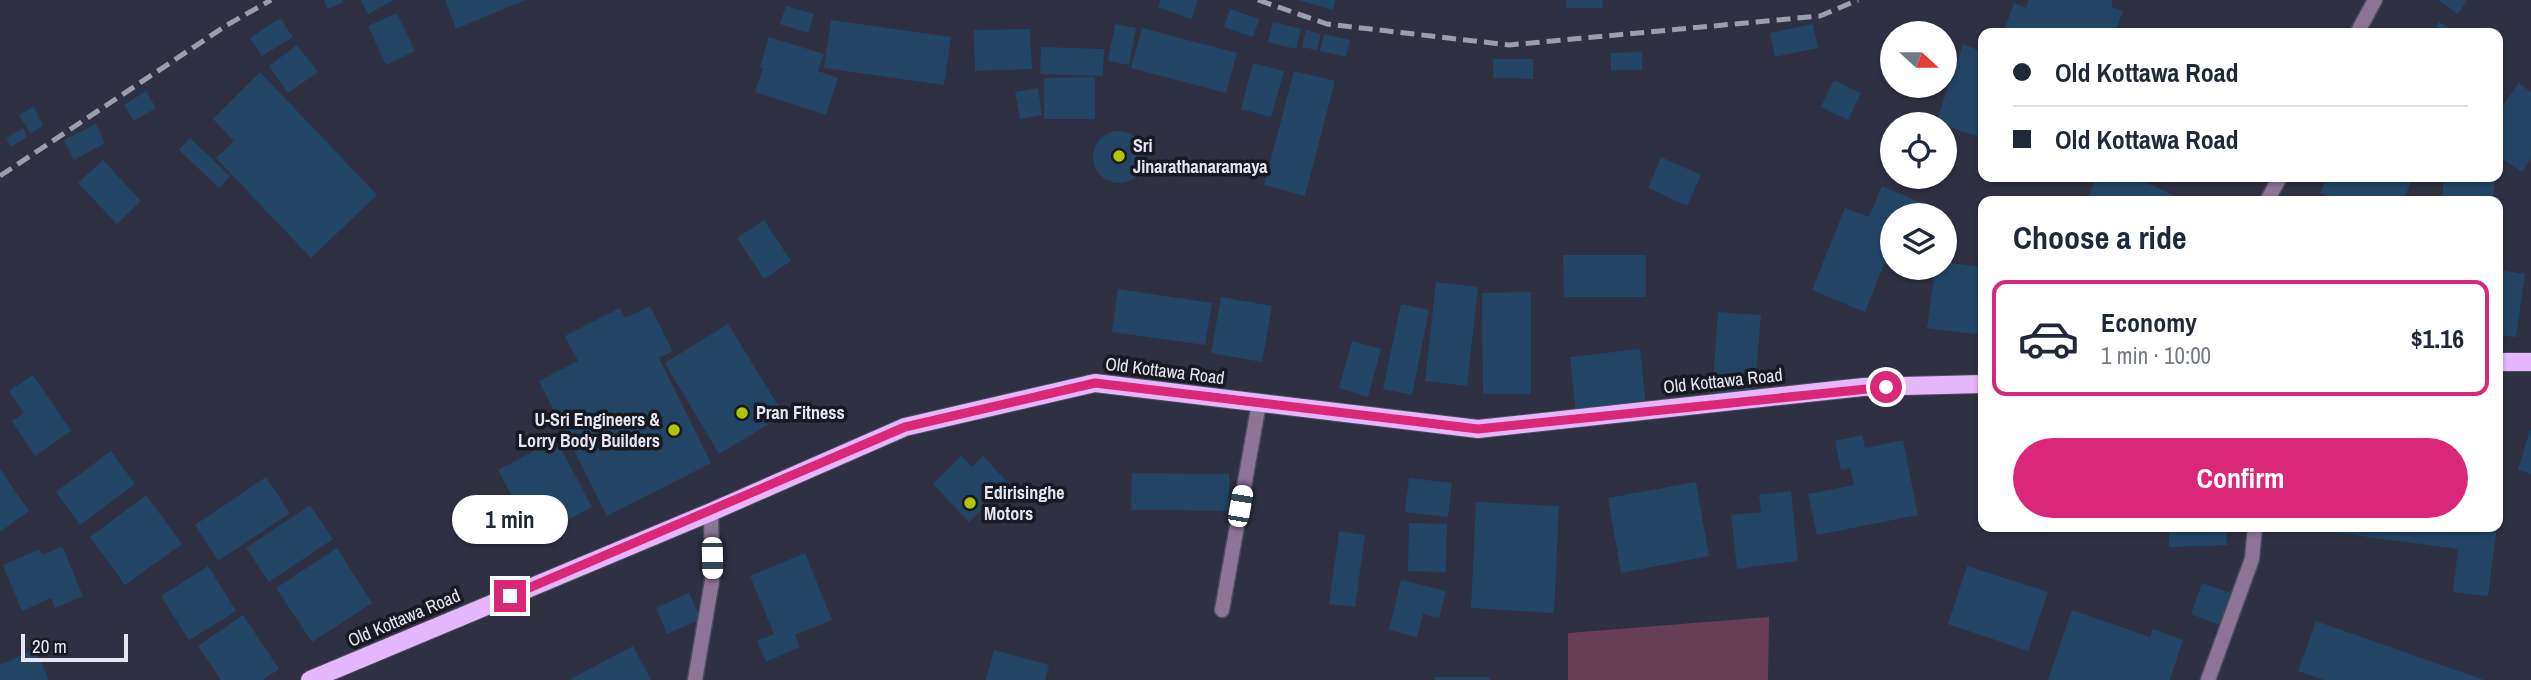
<!DOCTYPE html>
<meta charset="utf-8">
<style>
:root{--surface:#fff;--page:#f6f6f7;--text:#1f2937;--muted:#747a83;--line:#e0e1e3;--accent:#db2777}
body{margin:0;font-family:"Archivo Narrow",sans-serif;background:var(--page);color:var(--text);height:100vh;display:flex;flex-direction:column;font-size:26px;white-space:nowrap}
*{box-sizing:border-box;margin:0}
p{font-size:23px;color:var(--muted)}
.icon{flex:none;width:38px;height:38px;fill:none;stroke:currentColor;stroke-width:2;stroke-linecap:round;stroke-linejoin:round}
.map{position:relative;flex:1;overflow:hidden}
.sheet{position:absolute;left:1978px;top:196px;width:525px;height:336px;display:flex;flex-direction:column;background:var(--surface);border-radius:14px;box-shadow:0 2px 5px #0004}
.sheet>*{flex:none}
.top-card{position:absolute;left:1978px;top:28px;width:525px;height:154px;border-radius:14px;box-shadow:0 2px 5px #0004;display:grid;align-content:center;height:154px;padding:0 35px;background:var(--surface)}
.needle{width:46px;rotate:111deg}
.fabs{position:absolute;left:1880px;top:21px;display:grid;gap:14px}
.fabs a{display:grid;place-items:center;width:77px;height:77px;border-radius:50%;background:var(--surface);box-shadow:0 2px 5px #0004;font-size:35px}
.scale{position:absolute;left:21px;bottom:18px;width:107px;box-sizing:border-box;padding-left:7px;border:4px solid #e5e6f2;border-top:0;font-size:19px;line-height:24px;white-space:nowrap;color:#e5e6f2;-webkit-text-stroke:5px #181921;paint-order:stroke}
.end{position:absolute;width:32px;height:32px;margin:-16px;border:9px solid #db2777;background:#fff;box-shadow:0 0 0 4px #fff}
.from{border-radius:50%}
.bubble{position:absolute;height:49px;border-radius:24px;background:var(--surface);box-shadow:0 2px 5px #0004;font-size:23px;font-weight:800;line-height:49px;text-align:center}
.car{position:absolute;width:21px;height:42px;margin:-21px -10px;border-radius:9px;box-shadow:0 0 5px 2px #0007;background:linear-gradient(#fff 24%,#345 0 40%,#fff 0 76%,#345 0 86%,#fff 0)}
.top-card b{display:flex;align-items:center;gap:24px;height:66px;font-size:26px}
.top-card b+b{border-top:2px solid var(--line)}
.top-card i{width:18px;height:18px;background:var(--text)}
ul{padding:0;list-style:none}
li{display:flex;align-items:center;gap:21px;height:116px;margin:0 14px 10px;padding:0 21px;border:4px solid transparent;border-radius:14px}
li div{flex:1}
li b{display:block;font-size:26px}
li em{font-style:normal;font-weight:800}
li.on{border-color:var(--accent)}
li>.icon{width:63px;height:63px;stroke-width:1.5}
h2{padding:0 35px;font-size:32px;line-height:84px}
.primary-button{display:flex;gap:14px;margin-top:auto;padding:14px 35px}
.primary-button a{flex:1;height:80px;border-radius:42px;background:var(--accent);color:#fff;font-size:28px;font-weight:800;line-height:80px;text-align:center}
.map>svg:first-child{display:block}
.green{fill:#673e53}
.building{fill:#224566}
.lines{fill:none;stroke-linecap:round;stroke-linejoin:round}
.service-casing{stroke:#4c4d5e;stroke-width:17}
.minor-casing{stroke:#4c4d5e;stroke-width:17}
.tertiary-casing{stroke:#4c4d5e;stroke-width:17}
.primary-casing{stroke:#4c4d5e;stroke-width:20}
.service{stroke:#8c7597;stroke-width:14}
.minor{stroke:#8c7597;stroke-width:14}
.tertiary{stroke:#8c7597;stroke-width:14}
.primary{stroke:#e6b6fd;stroke-width:18}
.rail{stroke:#9d9eac;stroke-width:5;stroke-dasharray:14 7;stroke-linecap:butt}
.route{stroke:#db2777;stroke-width:9}
.poi-dot{fill:#afc506;stroke:#181921;stroke-width:2.5}
.labels{text-anchor:middle;stroke-width:7;stroke-linejoin:round;paint-order:stroke}
.poi-label{font-size:18px;font-weight:bold;fill:#e5e6f2;stroke:#181921;text-anchor:start}
.street-label{font-size:18px;fill:#e5e6f2;stroke:#181921}
</style>
<div class="map">
<svg width="2531" height="680" viewBox="0 0 2531 680">
<rect width="100%" height="100%" fill="#2f3042"/>
<path class="green" d="M1769 617 1768 680H1568V633Z"/>
<path class="building" d="M324 0H342L343 2 328 9Z
M361 0H394L368 14Z
M445 0H525L456 29Z
M1161 0H1198L1191 19 1158 7Z
M1298 0H1335L1333 10Z
M1567 0H1603L1602 8H1566Z
M2029 0H2112V7L2123 11 2115 33H2003L2014 3 2026 8Z
M2439 0H2467L2458 14Z
M786 6 814 14 808 33 780 24Z
M1230 9 1259 19 1253 37 1224 27Z
M397 13 415 51 386 65 368 26Z
M280 18 293 37 262 56 250 38Z
M831 20 951 37 944 85 824 68Z
M1273 22 1301 29 1296 49 1268 42Z
M2439 22 2457 33H2432Z
M1115 24 1136 28 1129 65 1108 61Z
M1813 24 1818 48 1775 57 1770 33Z
M1142 28 1237 53 1226 93 1131 68Z
M1030 29 1032 69 975 71 974 30Z
M1306 30 1321 34 1317 50 1302 47Z
M1324 34 1350 40 1346 57 1320 51Z
M769 37 824 54 818 71 838 78 826 115 755 92 763 68 760 67Z
M1963 44 1983 52V127L1979 137 1936 122Z
M297 45 318 72 288 93 269 66Z
M1041 47 1104 49 1103 76 1040 74Z
M1642 52V70H1611V53Z
M1493 59H1533V79L1493 78Z
M1253 63 1284 71 1271 117 1241 109Z
M1294 71 1335 81 1305 196 1264 185Z
M260 72 377 195 311 258 216 158 234 141 213 119Z
M1095 77V119H1044V78Z
M1834 80 1861 93 1848 120 1821 107Z
M2519 83 2531 92V159L2522 172 2497 155V114Z
M1038 88 1042 115 1020 119 1015 92Z
M146 91 156 108 134 121 124 105Z
M34 107 43 126 30 133 19 115Z
M96 124 105 143 74 160 64 140Z
M23 128 27 137 11 147 6 138Z
M1093 157a26 26 0 1 1 52 0a26 26 0 1 1-52 0Z
M190 138 230 176 219 188 179 150Z
M1661 157 1701 175 1687 206 1648 188Z
M103 160 141 201 117 224 78 183Z
M2097 177H2134L2186 201H2086Z
M2327 177H2413L2403 201H2339L2320 193Z
M2444 177H2495L2493 201 2442 199Z
M1882 186 1929 206 1925 215H1892V259L1887 257 1865 312 1812 290 1845 208 1869 217Z
M764 220 791 261 764 279 737 238Z
M1563 255H1646V297H1564Z
M1944 262 1983 267V335L1927 328 1935 268H1944Z
M2499 270 2525 274 2516 337 2497 335Z
M1436 282 1478 287 1467 386 1425 381Z
M1118 289 1212 303 1205 345 1112 332Z
M1531 292V394H1483L1482 293Z
M1221 297 1272 306 1262 362 1211 353Z
M1401 304 1429 310 1412 395 1383 389Z
M650 306 673 351 659 358 711 463 607 516 539 381 578 361 565 336 620 308 625 318Z
M1718 312 1761 315 1754 396 1712 393Z
M728 324 784 415 719 454 665 363Z
M1352 341 1381 349 1368 397 1339 388Z
M1640 349 1646 407 1576 414 1570 357Z
M33 375 71 431 35 456 12 421 24 413 9 391Z
M2530 430H2531V474L2518 470Z
M1862 435 1865 448 1903 440 1918 515 1817 535 1808 494 1854 485 1850 468 1841 470 1835 441Z
M556 439 592 507 534 538 498 470Z
M111 451 135 484 80 525 56 492Z
M961 456 972 467 983 456 1009 484 969 522 933 484Z
M0 469 29 511 0 532Z
M1132 473 1229 474V511L1131 510Z
M266 477 290 513 218 561 195 525Z
M1409 478 1452 483 1448 517 1405 512Z
M1696 482 1709 556 1621 573 1608 498Z
M1791 491 1798 561 1737 569 1731 515 1761 512 1759 495Z
M146 495 182 544 125 585 90 537Z
M1476 502 1559 506 1554 613 1471 608Z
M310 505 333 539 269 582 246 548Z
M1409 523 1447 524 1446 572 1408 571Z
M2169 527H2226L2227 545 2169 547Z
M2293 527H2497L2488 596 2453 592 2458 549Z
M1339 531 1365 535 1355 607 1329 604Z
M62 546 83 596 55 608 51 598 22 611 3 565 40 549 42 555Z
M337 548 372 603 312 642 276 588Z
M805 553 832 620 795 635 800 647 766 662 757 641 774 634 750 576Z
M208 566 236 611 189 640 161 596Z
M1967 566 2048 592 2028 651 1948 624Z
M1401 580 1446 591 1439 618 1423 614 1417 637 1389 630Z
M2202 583 2233 594 2222 626 2191 614Z
M689 593 701 619 667 634 656 608Z
M2072 610 2150 637 2153 629 2183 640 2170 680H2048Z
M243 615 279 669 263 680H221L198 646Z
M2316 621 2484 680H2324L2298 671Z
M633 646 651 680H569Z
M35 649 49 680H0V665Z
M994 650 1049 665 1045 680H986Z
M1435 677H1490V680H1435Z"/>
<g class="lines">
<g class="service-casing">
<path id="service" d="M1222 610 1259 403"/>
</g>
<g class="minor-casing">
<path id="minor" d="M695 680 712 581 711 512
M2208 680 2252 559 2255 527"/>
</g>
<g class="tertiary-casing">
<path id="tertiary" d="M2357 33 2375 0
M2267 201 2280 177"/>
</g>
<g class="primary-casing">
<path id="primary" d="M2497 362H2531
M310 680 711 512 905 427 1095 383 1478 429 1863 387 1983 384"/>
</g>
<use href="#service" class="service"/>
<use href="#minor" class="minor"/>
<use href="#tertiary" class="tertiary"/>
<use href="#primary" class="primary"/>
<path class="rail" d="M1258 0 1327 24 1509 45 1820 16 1858 0
M0 176 227 25 271 0"/>
</g>
<g class="lines">
<path class="route" d="M510 596 905 427 1095 383 1478 429 1886 387"/>
</g>
<g class="poi-dot">
<circle cx="1119" cy="156" r="7"/>
<circle cx="742" cy="413" r="7"/>
<circle cx="674" cy="430" r="7"/>
<circle cx="970" cy="503" r="7"/>
</g>
<g class="labels">
<g class="poi-label">
<text x="1133" y="152">Sri<tspan x="1133" dy="21">Jinarathanaramaya</tspan></text>
<text x="756" y="419">Pran Fitness</text>
<text x="660" y="426" text-anchor="end">U-Sri Engineers &amp;<tspan x="660" dy="21">Lorry Body Builders</tspan></text>
<text x="984" y="499">Edirisinghe<tspan x="984" dy="21">Motors</tspan></text>
</g>
<g class="street-label">
<text transform="translate(1165 371) rotate(7)" y="6">Old Kottawa Road</text>
<text transform="translate(1723 381) rotate(-6)" y="6">Old Kottawa Road</text>
<text transform="translate(404 618) rotate(-23)" y="6">Old Kottawa Road</text>
</g>
</g>
</svg>
<div class="fabs">
<a><svg class="needle" viewBox="-14 -14 28 28"><path d="M0-13l5 13h-10z" fill="#e53935"/><path d="M0 13l5-13h-10z" fill="#747a83"/></svg></a>
<a><svg class="icon" aria-label="locate" viewBox="0 0 24 24"><circle cx="12" cy="12" r="6"/><path d="M12 2v4M12 18v4M2 12h4M18 12h4"/></svg></a>
<a><svg class="icon" aria-label="layers" viewBox="0 0 24 24"><path d="M12 4l9 5-9 5-9-5zM3 14l9 5 9-5"/></svg></a>
</div>
<div class="scale">20 m</div>
<i class="end from" style="left:1886px;top:387px"></i>
<i class="end" style="left:510px;top:596px"></i>
<div class="bubble" style="left:452px;top:495px;width:116px">1 min</div>
<i class="car" style="left:1240px;top:506px;rotate:10deg"></i>
<i class="car" style="left:712px;top:558px;rotate:179deg"></i>
<div class="top-card">
<b><i class="from"></i>Old Kottawa Road</b>
<b><i></i>Old Kottawa Road</b>
</div>
<section class="sheet">
<h2>Choose a ride</h2>
<ul>
<li class="on"><svg class="icon" aria-label="car" viewBox="0 0 24 24"><path d="M5 17H2v-5l4-1 3-4h7l3 4 3 1v5h-3M9 17h6M6 11h13"/><circle cx="7" cy="17" r="2"/><circle cx="17" cy="17" r="2"/></svg><div><b>Economy</b><p>1 min · 10:00</p></div><em>$1.16</em></li>
</ul>
<div class="primary-button"><a>Confirm</a></div>
</section>
</div>
